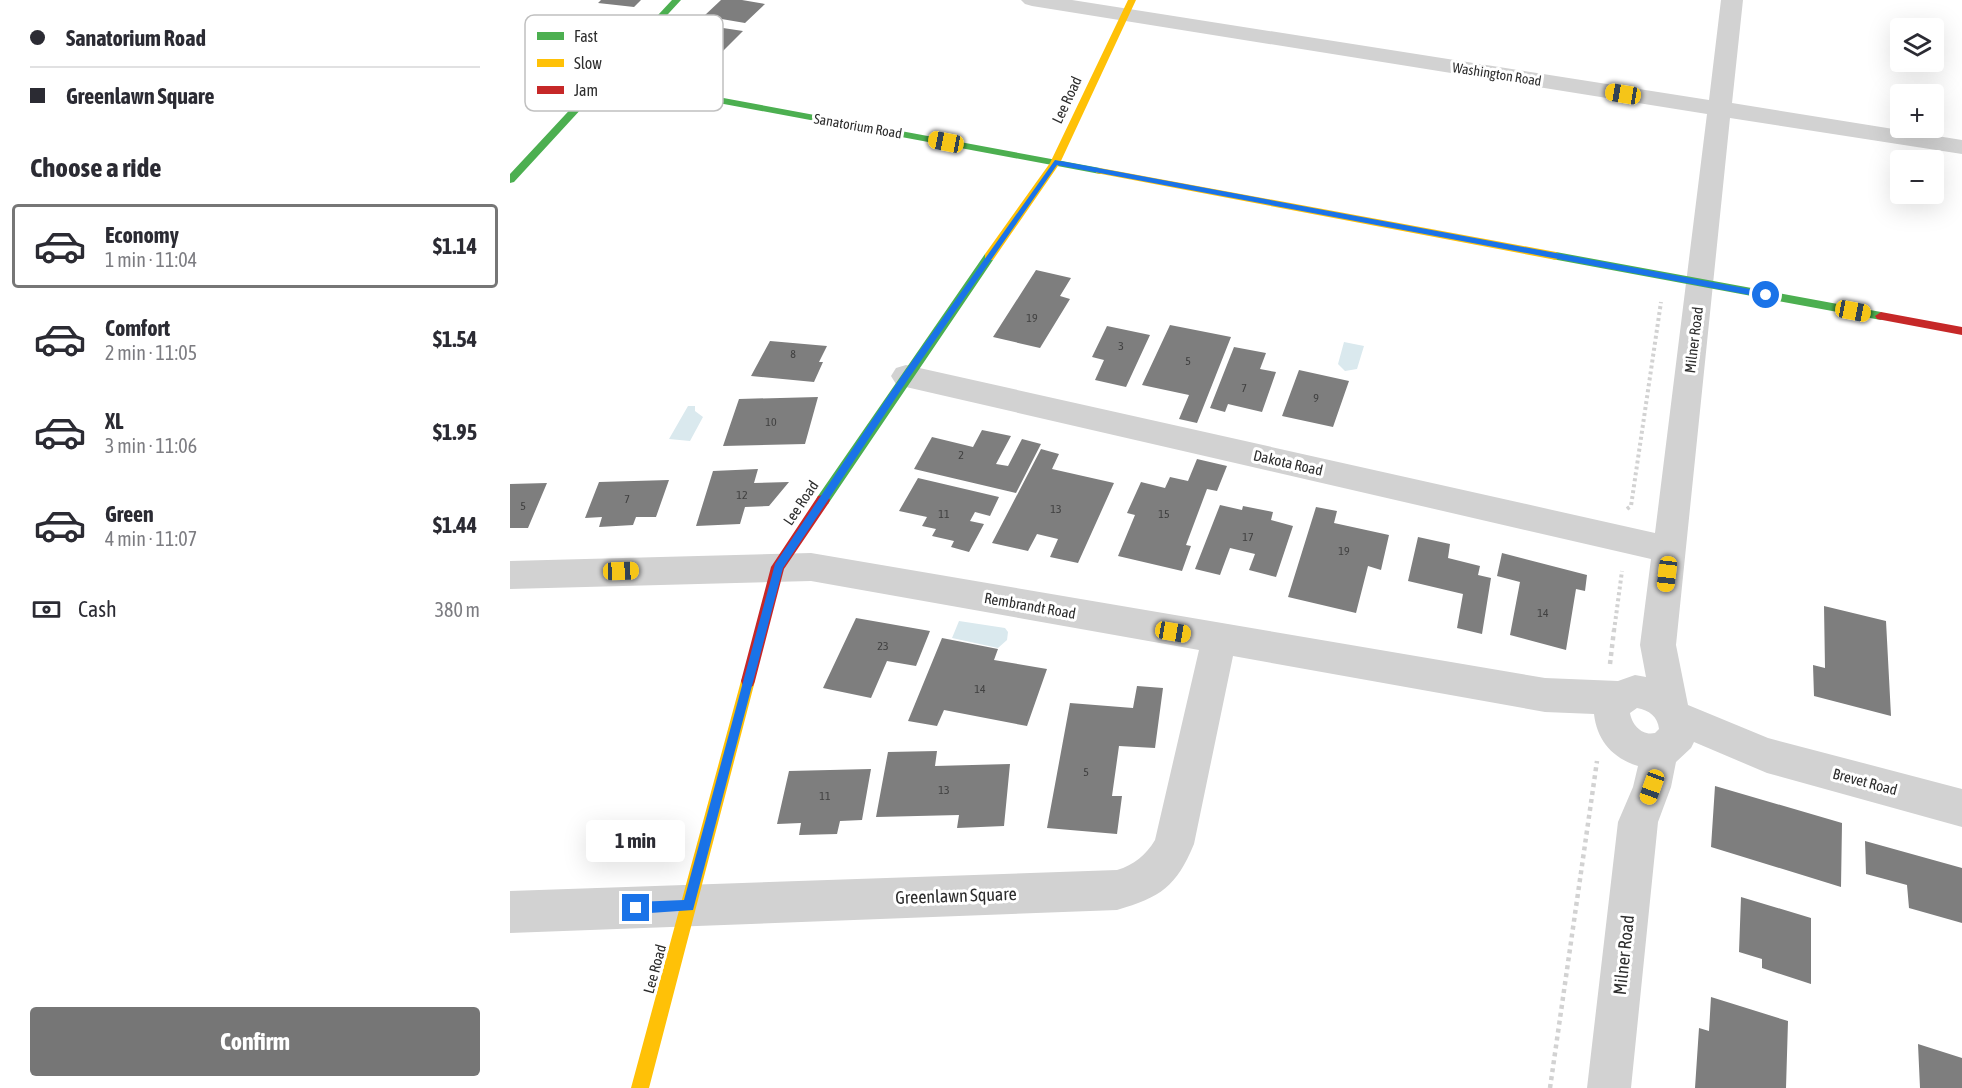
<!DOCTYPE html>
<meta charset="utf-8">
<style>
:root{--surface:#fff;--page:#f2f2f3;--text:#2b2b33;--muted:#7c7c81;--line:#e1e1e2;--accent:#767676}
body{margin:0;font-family:"Asap Condensed",sans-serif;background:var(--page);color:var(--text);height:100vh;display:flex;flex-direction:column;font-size:22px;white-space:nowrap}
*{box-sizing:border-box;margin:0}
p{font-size:20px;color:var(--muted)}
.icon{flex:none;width:33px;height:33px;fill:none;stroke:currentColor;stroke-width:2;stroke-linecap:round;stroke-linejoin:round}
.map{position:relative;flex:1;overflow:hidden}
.side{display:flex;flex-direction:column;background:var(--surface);width:510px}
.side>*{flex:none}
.hud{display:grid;align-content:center;height:132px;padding:0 30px;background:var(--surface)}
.buttons{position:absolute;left:1380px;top:18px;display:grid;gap:12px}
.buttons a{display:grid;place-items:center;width:54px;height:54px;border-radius:6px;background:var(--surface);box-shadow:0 6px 24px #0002;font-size:30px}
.end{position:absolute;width:27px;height:27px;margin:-14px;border:8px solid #1a73e8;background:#fff;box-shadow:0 0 0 3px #fff}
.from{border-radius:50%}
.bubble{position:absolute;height:42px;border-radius:6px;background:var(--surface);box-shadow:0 6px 24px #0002;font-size:20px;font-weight:700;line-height:42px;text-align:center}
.car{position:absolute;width:18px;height:36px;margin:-18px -9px;border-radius:8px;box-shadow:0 0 4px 2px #0007;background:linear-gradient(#f5c518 24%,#345 0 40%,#f5c518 0 76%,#345 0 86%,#f5c518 0)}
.hud b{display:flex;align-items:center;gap:21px;height:57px;font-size:22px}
.hud b+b{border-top:2px solid var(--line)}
.hud i{width:15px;height:15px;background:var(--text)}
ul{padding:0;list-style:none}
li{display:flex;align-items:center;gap:18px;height:84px;margin:0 12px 9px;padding:0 18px;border:3px solid transparent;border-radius:6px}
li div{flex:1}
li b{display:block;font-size:22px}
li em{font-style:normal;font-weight:700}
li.selected{border-color:var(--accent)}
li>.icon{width:54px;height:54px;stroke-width:1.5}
h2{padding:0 30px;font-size:27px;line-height:72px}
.pay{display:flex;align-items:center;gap:15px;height:66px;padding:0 30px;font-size:22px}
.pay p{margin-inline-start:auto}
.cta{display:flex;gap:12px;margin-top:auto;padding:12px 30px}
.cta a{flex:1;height:69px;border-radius:6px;background:var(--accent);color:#fff;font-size:24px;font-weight:700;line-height:69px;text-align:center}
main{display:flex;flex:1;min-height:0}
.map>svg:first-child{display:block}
.water{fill:#dae9ee}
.building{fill:#7e7e7e}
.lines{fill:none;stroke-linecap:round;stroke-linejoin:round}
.path-far1{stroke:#d2d2d2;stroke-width:4;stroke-dasharray:3 3;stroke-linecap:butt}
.path{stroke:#d2d2d2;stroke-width:4.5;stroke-dasharray:4 4;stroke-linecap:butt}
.street{fill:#d2d2d2;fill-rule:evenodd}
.fast{fill:#4caf50;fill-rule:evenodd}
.slow{fill:#ffc107;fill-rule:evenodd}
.jam{fill:#c62828;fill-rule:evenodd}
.route{fill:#1a73e8}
.labels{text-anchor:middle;stroke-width:6;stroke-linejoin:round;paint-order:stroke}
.number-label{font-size:12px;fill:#414141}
.far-street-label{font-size:14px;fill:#2d2d2d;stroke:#fff}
.street-label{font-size:15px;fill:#2d2d2d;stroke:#fff}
.near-street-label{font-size:18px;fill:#2d2d2d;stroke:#fff}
.key{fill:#fff;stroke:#c0c0c0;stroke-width:1.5}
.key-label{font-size:16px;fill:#2d2d2d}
</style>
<main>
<section class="side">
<div class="hud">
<b><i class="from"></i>Sanatorium Road</b>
<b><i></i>Greenlawn Square</b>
</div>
<h2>Choose a ride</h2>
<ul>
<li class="selected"><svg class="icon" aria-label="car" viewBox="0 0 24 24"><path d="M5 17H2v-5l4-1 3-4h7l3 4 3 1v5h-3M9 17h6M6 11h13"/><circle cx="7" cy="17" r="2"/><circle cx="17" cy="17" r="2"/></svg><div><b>Economy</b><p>1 min · 11:04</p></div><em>$1.14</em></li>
<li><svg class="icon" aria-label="car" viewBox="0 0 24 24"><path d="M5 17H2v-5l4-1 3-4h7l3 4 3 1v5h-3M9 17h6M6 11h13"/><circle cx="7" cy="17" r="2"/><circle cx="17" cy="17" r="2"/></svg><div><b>Comfort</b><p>2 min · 11:05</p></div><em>$1.54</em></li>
<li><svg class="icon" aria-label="car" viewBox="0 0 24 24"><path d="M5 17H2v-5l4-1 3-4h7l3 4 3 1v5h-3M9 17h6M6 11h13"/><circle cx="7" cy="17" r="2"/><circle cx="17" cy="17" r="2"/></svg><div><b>XL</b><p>3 min · 11:06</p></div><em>$1.95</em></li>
<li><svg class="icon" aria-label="car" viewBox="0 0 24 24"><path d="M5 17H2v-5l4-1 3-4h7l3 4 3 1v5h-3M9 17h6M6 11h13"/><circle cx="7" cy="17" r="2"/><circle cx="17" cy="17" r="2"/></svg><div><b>Green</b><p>4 min · 11:07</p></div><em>$1.44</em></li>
</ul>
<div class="pay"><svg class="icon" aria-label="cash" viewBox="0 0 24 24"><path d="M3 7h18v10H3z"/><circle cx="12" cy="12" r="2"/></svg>Cash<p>380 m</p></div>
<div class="cta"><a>Confirm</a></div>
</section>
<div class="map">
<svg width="1452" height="1088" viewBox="0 0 1452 1088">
<rect width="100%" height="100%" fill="#fff"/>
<path class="water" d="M834 342 854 346 847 369 835 371 828 364Z
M178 406H185V411L193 417 180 441 159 439Z
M449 621 495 628 498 632 497 640 488 648 442 638Z"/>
<path class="building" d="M91 0H131L124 7 88 3Z
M211 0H232L255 4 235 23 194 16Z
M193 25 233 31 212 52 172 45Z
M526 270 561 278 550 296 560 299 530 348 483 337Z
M660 325 721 337 687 423 669 419 679 395 632 385Z
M597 326 640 335 616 387 585 380 594 360 582 357Z
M260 341 317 346 309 362H313L304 382 241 376Z
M724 347 756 353 750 369 766 372 752 412 718 404 715 412 700 408Z
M789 370 839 381 823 427 772 416Z
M308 397 295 444 213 446 229 399Z
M472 430 501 436 486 464 498 466 512 439 531 444 506 493 404 469 422 437 463 447Z
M531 449 549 454 542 469 604 483 568 563 540 557 548 539 527 534 518 551 482 543Z
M687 459 717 466 707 491 697 489 676 545 681 546 672 571 608 556 625 515 617 513 631 482 655 488 660 477 678 481Z
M248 469 244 483 279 482 259 506 235 507 230 524 186 526 203 471Z
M408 478 489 497 480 516 465 512 460 521 474 524 459 552 441 547 444 541 422 536 426 529 412 526 417 517 389 511Z
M159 480 146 517H126L123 525 89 527 92 517 75 518 89 482Z
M37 483 18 528H0V484Z
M710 505 732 510 733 506 763 512 761 520 783 526 766 577 739 570 745 554 720 548 710 575 685 569Z
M806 507 827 511 824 523 879 535 871 570 858 566 846 613 778 597Z
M908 537 940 544 938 558 970 566 968 575 981 578 972 634 947 628 953 594 898 581Z
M992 553 1077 575 1075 591 1066 589 1056 650 1000 635 1010 582 987 576Z
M1314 606 1376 621 1381 716 1304 696 1303 665 1315 668Z
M346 618 420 631 406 666 377 661 361 698 313 688Z
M432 638 488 649 484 660 537 669 517 726 434 710 427 726 398 721Z
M627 686 653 688 645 748 609 746 602 796H612L607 834 537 828 560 703 623 708Z
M427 751 425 766 500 764 494 826 447 828 449 815 366 817 378 752Z
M361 769 352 820 330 821 327 834 289 835 291 823 267 824 279 771Z
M1205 786 1332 823 1331 887 1201 847Z
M1355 841 1452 868V923L1399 908 1397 885 1356 874Z
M1231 897 1301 918V984L1252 968V959L1229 952Z
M1201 997 1278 1021 1276 1088H1185L1189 1028 1199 1031Z
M1408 1044 1452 1058V1088H1410Z"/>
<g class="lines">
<path class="path-far1" d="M1117 509 1121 506 1151 302
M1104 631 1112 571"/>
<path class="path" d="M1100 664 1104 630
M1040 1088 1087 761"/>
<path class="street" d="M511 0H562L1199 100 1211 0H1233L1222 103 1452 140V154L1220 118 1166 645 1178 705 1258 738 1452 789V827L1257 773 1184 742 1181 748 1166 762 1161 787 1148 822 1121 1088H1077L1108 822 1123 787 1128 766C1102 758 1087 740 1084 714L1035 712 723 656 684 844C666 887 651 897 607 910L0 933V891L607 870C624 865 636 855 645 840L689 650 301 581 0 589V561L301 553 1035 678 1108 681 1125 675 1136 677 1130 645 1141 559 396 387 386 384 381 376 386 368 396 365 1145 533 1197 114 522 6 515 4ZM1127 708C1139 710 1148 717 1149 729L1145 733C1132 736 1122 725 1120 713Z"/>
<path class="fast" d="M162 0H171L100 77 590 168 595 171 590 174 96 82 4 182 0 183V174Z
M1046 252 1371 312 1377 316 1371 320 1042 259V253Z
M479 253 483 254V260L318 504H308L306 500 308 496 475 254Z"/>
<path class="slow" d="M618 0H626L550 163 483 260H475V254L540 163Z
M590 168 1046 252 1051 256 1046 260 586 173V169Z
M238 674 243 676 245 681 139 1088H121L231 681 233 676Z"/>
<path class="jam" d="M1371 312 1452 327V335L1367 319 1365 316Z
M313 495 318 496 320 500 318 504 274 569 245 681 243 686 238 688 233 686 231 681 261 567 308 496Z"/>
</g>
<path class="route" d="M545 160 1256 292 1260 295 1256 298 547 165 399 378 273 568 183 910 126 914 122 912 120 908 126 902 174 900 265 564 393 374Z"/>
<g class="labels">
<g class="number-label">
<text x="522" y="322">19</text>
<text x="611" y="350">3</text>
<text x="283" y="358">8</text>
<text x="678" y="365">5</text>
<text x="734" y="392">7</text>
<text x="806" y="402">9</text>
<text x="261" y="426">10</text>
<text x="451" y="459">2</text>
<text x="232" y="499">12</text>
<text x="117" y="503">7</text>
<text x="13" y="510">5</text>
<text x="546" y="513">13</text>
<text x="434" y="518">11</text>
<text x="654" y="518">15</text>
<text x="738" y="541">17</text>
<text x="834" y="555">19</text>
<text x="1033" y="617">14</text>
<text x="373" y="650">23</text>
<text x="470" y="693">14</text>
<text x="576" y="776">5</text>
<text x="434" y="794">13</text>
<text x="315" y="800">11</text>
</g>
<g class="far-street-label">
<text transform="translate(987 74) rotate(9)" y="5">Washington Road</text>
<text transform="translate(348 126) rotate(10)" y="5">Sanatorium Road</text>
</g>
<g class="street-label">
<text transform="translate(557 100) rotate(-65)" y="5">Lee Road</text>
<text transform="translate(1184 340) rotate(-83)" y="5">Milner Road</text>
<text transform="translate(778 463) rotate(13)" y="5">Dakota Road</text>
<text transform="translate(291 503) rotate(-56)" y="5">Lee Road</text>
<text transform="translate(520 606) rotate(10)" y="5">Rembrandt Road</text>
<text transform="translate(1355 782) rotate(15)" y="5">Brevet Road</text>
<text transform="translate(145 969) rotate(-75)" y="5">Lee Road</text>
</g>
<g class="near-street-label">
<text transform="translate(446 896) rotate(-2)" y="6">Greenlawn Square</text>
<text transform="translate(1114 955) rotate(-84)" y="6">Milner Road</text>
</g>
</g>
<rect x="15" y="15" width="198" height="96" rx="9" class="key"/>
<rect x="27" y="32" width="27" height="8" fill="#4caf50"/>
<rect x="27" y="59" width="27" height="8" fill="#ffc107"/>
<rect x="27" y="86" width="27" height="8" fill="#c62828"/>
<g class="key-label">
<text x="64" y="42">Fast</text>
<text x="64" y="69">Slow</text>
<text x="64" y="96">Jam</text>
</g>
</svg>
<div class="buttons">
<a><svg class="icon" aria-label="layers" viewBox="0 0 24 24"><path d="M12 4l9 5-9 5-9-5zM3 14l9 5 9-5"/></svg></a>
<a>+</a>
<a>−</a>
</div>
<i class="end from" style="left:1256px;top:295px"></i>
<i class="end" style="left:126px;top:908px"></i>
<div class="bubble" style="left:76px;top:820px;width:99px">1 min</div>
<i class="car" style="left:1113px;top:94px;rotate:279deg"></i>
<i class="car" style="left:436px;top:142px;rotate:281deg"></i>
<i class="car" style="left:1343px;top:311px;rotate:101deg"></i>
<i class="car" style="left:111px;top:571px;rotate:88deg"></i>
<i class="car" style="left:1157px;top:574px;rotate:187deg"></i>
<i class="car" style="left:663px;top:632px;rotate:100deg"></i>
<i class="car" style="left:1142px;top:787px;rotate:200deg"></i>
</div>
</main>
